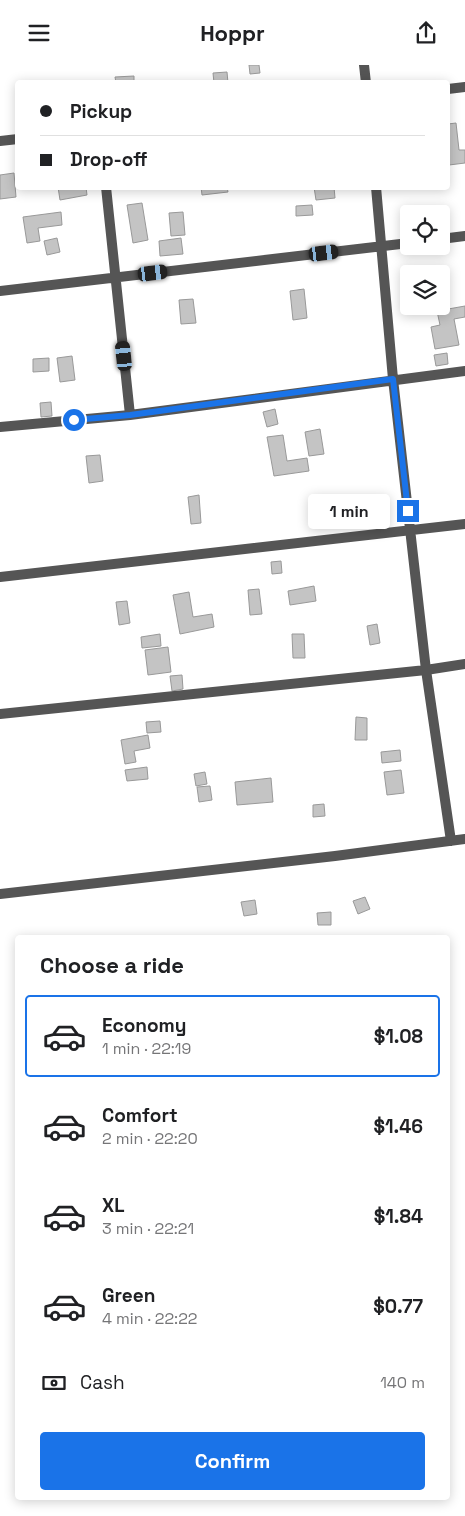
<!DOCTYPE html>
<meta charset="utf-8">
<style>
:root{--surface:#fff;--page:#f6f6f6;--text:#202124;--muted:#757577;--line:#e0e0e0;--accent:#1a73e8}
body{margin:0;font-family:"Space Grotesk",sans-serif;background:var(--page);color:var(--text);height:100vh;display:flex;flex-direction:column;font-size:19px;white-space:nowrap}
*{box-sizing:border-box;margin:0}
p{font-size:16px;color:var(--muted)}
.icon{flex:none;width:28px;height:28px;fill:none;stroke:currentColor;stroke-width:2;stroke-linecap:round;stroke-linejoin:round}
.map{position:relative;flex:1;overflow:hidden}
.side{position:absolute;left:15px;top:870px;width:435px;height:565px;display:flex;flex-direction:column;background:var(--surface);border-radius:5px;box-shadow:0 2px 12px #0003}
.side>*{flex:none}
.top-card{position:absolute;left:15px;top:15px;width:435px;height:110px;border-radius:5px;box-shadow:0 2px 12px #0003;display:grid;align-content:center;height:110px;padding:0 25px;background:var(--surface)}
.fabs{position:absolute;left:400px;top:140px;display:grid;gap:10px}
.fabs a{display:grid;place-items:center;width:50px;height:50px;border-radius:5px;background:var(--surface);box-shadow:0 2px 12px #0003;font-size:25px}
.end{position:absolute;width:22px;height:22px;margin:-11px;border:6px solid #1a73e8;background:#fff;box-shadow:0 0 0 2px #fff}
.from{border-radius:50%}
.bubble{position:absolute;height:35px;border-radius:5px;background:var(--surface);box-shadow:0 2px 12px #0003;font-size:16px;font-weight:700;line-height:35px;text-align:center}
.car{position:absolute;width:15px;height:30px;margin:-15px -8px;border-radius:6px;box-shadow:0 0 4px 1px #0007;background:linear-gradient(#222 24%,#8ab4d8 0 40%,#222 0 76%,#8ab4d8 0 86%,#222 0)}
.top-card b{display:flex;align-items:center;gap:18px;height:48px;font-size:19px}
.top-card b+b{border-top:1px solid var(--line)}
.top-card i{width:12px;height:12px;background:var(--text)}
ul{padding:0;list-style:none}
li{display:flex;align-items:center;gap:15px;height:82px;margin:0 10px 8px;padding:0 15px;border:2px solid transparent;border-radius:5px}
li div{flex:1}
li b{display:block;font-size:19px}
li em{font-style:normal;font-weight:700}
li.on{border-color:var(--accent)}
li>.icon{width:45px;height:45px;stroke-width:1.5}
h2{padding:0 25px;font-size:22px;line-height:60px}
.pay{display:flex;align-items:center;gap:12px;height:55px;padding:0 25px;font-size:19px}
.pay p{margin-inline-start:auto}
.cta{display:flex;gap:10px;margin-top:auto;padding:10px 25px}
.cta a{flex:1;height:58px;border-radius:5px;background:var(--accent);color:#fff;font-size:20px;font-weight:700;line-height:58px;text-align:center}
header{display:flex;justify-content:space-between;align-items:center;height:65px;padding:0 25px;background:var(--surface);font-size:22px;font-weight:700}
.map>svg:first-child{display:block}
.building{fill:#c4c4c4;stroke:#999}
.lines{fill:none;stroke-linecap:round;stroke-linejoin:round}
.street{stroke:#555;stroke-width:10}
.route{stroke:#1a73e8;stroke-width:6}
</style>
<header><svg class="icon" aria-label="menu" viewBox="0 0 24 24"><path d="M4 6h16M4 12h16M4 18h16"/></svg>Hoppr<svg class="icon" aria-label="share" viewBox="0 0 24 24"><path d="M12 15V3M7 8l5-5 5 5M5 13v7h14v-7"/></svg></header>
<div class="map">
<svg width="465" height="1451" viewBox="0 0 465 1451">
<rect width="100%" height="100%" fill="#fff"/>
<path class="building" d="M249 0H259L260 8 250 9Z
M227 7 228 18H214L213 8Z
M134 11V18H116L115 12Z
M456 58 459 85H465V98L449 100 448 59Z
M14 108 16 132 0 134V110Z
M58 122H86L87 130 60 135Z
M201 122H227L228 127 202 130Z
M314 122H334L335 133 316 135Z
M142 138 148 175 133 178 127 140Z
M312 140 313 150 296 151V141Z
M61 147 62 160 38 163 40 176 27 178 23 152Z
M183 147 185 170 171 171 169 148Z
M57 173 60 187 47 190 44 176Z
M181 173 183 189 160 191 159 176Z
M304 224 307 253 293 255 290 226Z
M193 234 196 258 181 259 179 235Z
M465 241V252L454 254 459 280 435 284 431 262 440 260 437 246Z
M447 288 448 299 436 301 434 290Z
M72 291 75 315 60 317 57 293Z
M49 293V306L33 307V294Z
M51 337 52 351 41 352 40 338Z
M275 344 278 359 267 362 263 347Z
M320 364 324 389 309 391 305 367Z
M283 370 287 396 307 393 309 406 274 411 267 372Z
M100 390 103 416 89 418 86 391Z
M199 430 201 458 191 459 188 432Z
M281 496 282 508 272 509 271 497Z
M314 521 316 536 290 540 288 526Z
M259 524 262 549 250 550 248 525Z
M189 527 193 552 212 549 214 562 180 569 173 530Z
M127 536 130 558 119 560 116 537Z
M377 559 380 578 370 580 367 561Z
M160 569 161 581 142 583 141 572Z
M292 569H304L305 593H293Z
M168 582 171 607 148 610 145 585Z
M182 610 183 624 172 626 170 611Z
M356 652 367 653V675H355Z
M160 656 161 667 147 668 146 657Z
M148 670 150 683 134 686 136 697 125 699 121 675Z
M400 685 401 696 382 698 381 687Z
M147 702 148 714 127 716 125 705Z
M401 705 404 728 387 730 384 707Z
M205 707 207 719 196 721 194 709Z
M271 713 273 737 237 740 235 717Z
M210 721 212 735 199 737 197 722Z
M324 739 325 751 313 752V740Z
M365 832 370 844 358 849 353 836Z
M255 835 257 849 244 851 241 837Z
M331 847V860H318L317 848Z"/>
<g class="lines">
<path class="street" d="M364 0 366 18
M448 24 465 22
M0 76 18 74
M106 122 130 350
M376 122 393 314 426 605 451 776
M441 174 465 171
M0 226 409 178
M0 362 130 350 465 306
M0 512 465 459
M0 649 426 605 465 599
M0 829 335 791 465 774"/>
</g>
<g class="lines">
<path class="route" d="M74 355 130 350 393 314 408 446"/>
</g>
</svg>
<div class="fabs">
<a><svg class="icon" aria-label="locate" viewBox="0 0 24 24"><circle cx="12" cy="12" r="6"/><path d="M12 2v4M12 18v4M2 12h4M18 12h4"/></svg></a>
<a><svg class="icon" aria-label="layers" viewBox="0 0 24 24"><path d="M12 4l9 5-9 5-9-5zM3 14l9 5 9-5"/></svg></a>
</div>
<i class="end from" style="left:74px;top:355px"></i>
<i class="end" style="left:408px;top:446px"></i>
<div class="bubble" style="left:308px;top:429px;width:82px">1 min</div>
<i class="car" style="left:324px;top:188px;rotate:83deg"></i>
<i class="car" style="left:153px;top:208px;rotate:83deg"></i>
<i class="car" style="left:124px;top:291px;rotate:354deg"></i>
<div class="top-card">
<b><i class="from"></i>Pickup</b>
<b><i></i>Drop-off</b>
</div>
<section class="side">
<h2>Choose a ride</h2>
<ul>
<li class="on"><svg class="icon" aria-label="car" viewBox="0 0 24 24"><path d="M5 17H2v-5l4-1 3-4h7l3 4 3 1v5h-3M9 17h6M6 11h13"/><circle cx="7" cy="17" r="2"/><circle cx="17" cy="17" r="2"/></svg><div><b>Economy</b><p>1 min · 22:19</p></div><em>$1.08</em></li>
<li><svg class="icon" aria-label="car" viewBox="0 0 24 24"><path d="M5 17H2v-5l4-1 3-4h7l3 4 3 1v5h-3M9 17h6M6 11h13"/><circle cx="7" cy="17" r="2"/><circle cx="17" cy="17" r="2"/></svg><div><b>Comfort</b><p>2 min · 22:20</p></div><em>$1.46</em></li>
<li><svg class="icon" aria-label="car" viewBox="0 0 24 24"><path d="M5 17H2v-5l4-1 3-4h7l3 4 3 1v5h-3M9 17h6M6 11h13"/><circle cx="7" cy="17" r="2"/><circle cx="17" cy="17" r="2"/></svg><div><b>XL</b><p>3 min · 22:21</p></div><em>$1.84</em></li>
<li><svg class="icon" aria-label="car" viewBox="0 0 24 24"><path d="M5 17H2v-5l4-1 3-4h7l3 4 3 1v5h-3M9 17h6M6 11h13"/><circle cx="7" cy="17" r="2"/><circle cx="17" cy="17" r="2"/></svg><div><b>Green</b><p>4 min · 22:22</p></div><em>$0.77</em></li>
</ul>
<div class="pay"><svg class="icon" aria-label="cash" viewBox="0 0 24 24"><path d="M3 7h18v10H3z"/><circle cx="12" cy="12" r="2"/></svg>Cash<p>140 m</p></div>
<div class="cta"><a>Confirm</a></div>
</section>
</div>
